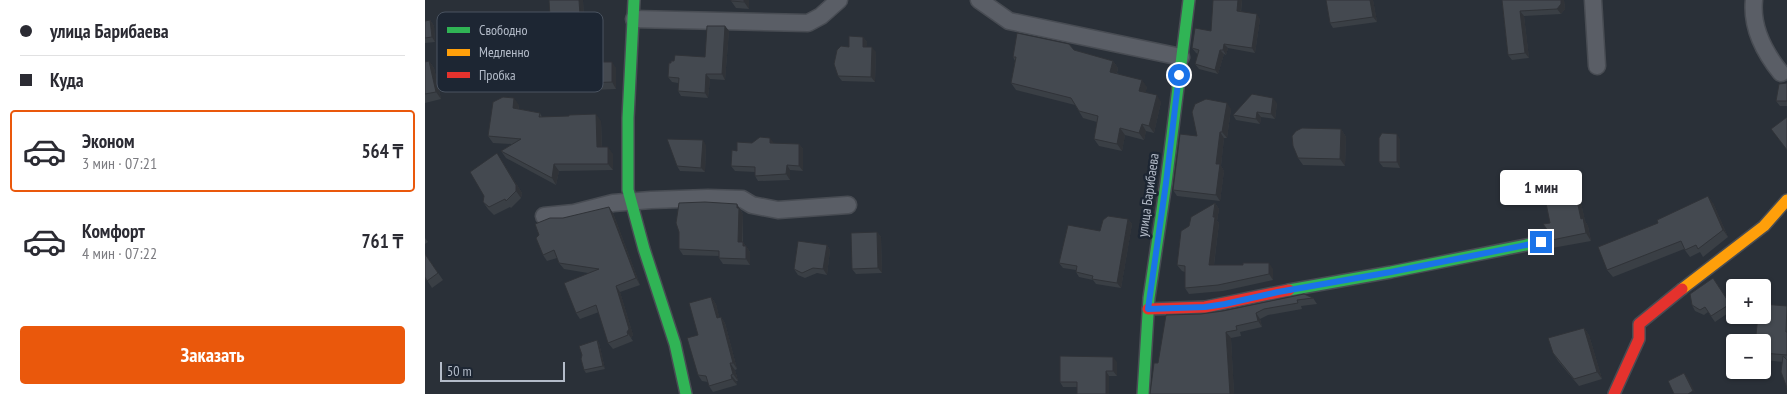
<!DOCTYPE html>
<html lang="ru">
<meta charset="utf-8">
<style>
:root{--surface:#fff;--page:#f2f2f3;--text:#2b2b33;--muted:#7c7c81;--line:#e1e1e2;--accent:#ea580c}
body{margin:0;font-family:"PT Sans Narrow",sans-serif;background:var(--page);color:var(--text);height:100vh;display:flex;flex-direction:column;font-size:19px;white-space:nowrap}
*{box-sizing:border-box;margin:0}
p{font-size:16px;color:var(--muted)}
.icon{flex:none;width:28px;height:28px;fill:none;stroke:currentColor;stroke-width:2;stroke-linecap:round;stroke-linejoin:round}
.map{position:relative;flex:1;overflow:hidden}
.drawer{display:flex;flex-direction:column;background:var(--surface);width:425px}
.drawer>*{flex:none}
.hud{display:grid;align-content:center;height:110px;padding:0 20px;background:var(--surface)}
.controls{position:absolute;left:1301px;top:279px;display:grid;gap:10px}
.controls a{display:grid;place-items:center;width:45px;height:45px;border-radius:5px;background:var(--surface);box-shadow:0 1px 4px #0004;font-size:25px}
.scale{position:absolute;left:15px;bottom:12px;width:125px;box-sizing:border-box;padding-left:5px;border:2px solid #b4bcc9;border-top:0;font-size:14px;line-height:18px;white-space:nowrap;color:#b4bcc9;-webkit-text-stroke:4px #1d2633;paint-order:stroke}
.end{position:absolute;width:22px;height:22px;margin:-11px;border:6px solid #1a73e8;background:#fff;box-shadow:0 0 0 2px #fff}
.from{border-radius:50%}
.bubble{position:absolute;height:35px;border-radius:5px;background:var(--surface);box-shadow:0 1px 4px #0004;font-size:16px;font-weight:700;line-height:35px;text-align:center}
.hud b{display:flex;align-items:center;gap:18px;height:48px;font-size:19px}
.hud b+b{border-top:1px solid var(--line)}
.hud i{width:12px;height:12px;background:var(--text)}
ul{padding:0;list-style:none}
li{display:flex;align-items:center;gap:15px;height:82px;margin:0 10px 8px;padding:0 10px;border:2px solid transparent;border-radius:5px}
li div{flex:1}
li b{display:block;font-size:19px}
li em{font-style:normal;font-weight:700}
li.current{border-color:var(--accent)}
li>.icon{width:45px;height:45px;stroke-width:1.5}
.cta{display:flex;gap:10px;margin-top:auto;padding:10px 20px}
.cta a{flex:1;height:58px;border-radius:5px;background:var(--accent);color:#fff;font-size:20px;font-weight:700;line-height:58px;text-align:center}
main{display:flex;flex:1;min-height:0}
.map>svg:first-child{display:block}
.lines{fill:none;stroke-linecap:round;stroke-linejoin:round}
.street-casing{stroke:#484c53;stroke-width:19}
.fast-casing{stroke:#484c53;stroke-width:14}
.slow-casing{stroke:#484c53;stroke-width:14}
.jam-casing{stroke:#484c53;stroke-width:14}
.street{stroke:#5a5e66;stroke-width:16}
.fast{stroke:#30b455;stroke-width:11}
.slow{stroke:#ff9f0a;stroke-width:11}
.jam{stroke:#e5322d;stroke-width:11}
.wall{fill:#3a3f45}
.shaded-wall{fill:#303338}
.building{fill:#444950;stroke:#303338}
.route{stroke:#1a73e8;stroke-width:6}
.labels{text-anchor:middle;stroke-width:5;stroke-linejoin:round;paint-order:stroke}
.street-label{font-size:14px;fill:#b4bcc9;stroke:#1d2633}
.key{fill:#1d2633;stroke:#4a5360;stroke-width:1}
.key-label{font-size:14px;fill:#b4bcc9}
</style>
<main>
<section class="drawer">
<div class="hud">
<b><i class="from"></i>улица Барибаева</b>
<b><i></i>Куда</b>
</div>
<ul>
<li class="current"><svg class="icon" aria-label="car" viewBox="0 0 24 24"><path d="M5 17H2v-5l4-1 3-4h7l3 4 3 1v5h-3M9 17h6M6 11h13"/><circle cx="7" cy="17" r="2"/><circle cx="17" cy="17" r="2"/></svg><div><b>Эконом</b><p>3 мин · 07:21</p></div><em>564 ₸</em></li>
<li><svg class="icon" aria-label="car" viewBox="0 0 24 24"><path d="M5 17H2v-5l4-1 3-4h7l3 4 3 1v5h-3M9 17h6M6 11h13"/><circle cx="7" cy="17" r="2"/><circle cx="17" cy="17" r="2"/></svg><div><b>Комфорт</b><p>4 мин · 07:22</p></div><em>761 ₸</em></li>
</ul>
<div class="cta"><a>Заказать</a></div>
</section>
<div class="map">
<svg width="1362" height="394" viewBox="0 0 1362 394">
<rect width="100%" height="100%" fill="#2a3038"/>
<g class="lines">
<g class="street-casing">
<path id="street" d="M554 0 584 21 756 57
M1168 0 1172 66
M1329 0C1326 28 1339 52 1356 73
M209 19 383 23 396 16 414 0
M119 216 149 213 188 203 226 200 283 198 317 199 327 205 353 210 423 205"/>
</g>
<g class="fast-casing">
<path id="fast" d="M209 0 203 118V190L219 249 250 344 261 394
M864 290 966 272 1116 242
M718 394 724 298 741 183 764 0"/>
</g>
<g class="slow-casing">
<path id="slow" d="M1257 289 1339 226 1362 200"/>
</g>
<g class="jam-casing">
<path id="jam" d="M723 309 780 307 864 290
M1189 394 1214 339V324L1257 289"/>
</g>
<use href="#street" class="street"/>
<use href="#fast" class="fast"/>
<use href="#slow" class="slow"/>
<use href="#jam" class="jam"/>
</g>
<path class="wall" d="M158 0 159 20 129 23 125 17Z
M324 0V9L311 8 306 1Z
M817 0 816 12 835 19 830 53 803 48 801 55 799 54 793 74 774 69 770 64 773 54 771 53 767 48Z
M901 0H948L952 22 908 28 905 23Z
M1075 0H1139L1140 9 1136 14 1099 16 1104 58 1087 60 1083 55 1077 0Z
M5 20 9 26 10 42 0 43V21Z
M300 26 304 31 300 80 285 79 283 98 256 96 253 91V83L247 82 243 77 246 63 280 57Z
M438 37 442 42 441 47 451 52 450 82 417 81 413 76 424 47Z
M176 46 177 62 191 68V89L142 91 140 88 132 89 127 82 126 66 113 67 107 62 102 55Z
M649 50 688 61 693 68 692 73 722 87 720 93 736 102 729 133 721 131 719 140 700 135 697 151 674 146 669 139 672 122 658 118 650 105 591 90 586 83 590 61 588 57Z
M4 61 9 68 16 99 0 103V62Z
M1362 83V106H1355L1351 101Z
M852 103 850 119 836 117 835 124 811 120 808 115Z
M94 105V109L115 113 117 117 176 121 177 147 188 154V170L134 171 131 185 81 158 76 151 87 144 68 143 63 136Z
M806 109 802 138H799L796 166 799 171 795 201 752 196 748 190Z
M916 129 921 137 920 166 878 165 873 158Z
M975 139V168L958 167 954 162Z
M349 144H374L378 149V171L365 170V180L333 181 330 176V172L310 171 306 166 312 151Z
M281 145 280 172 255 171 252 166Z
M77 161 97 193 96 198 86 208 85 207 69 215 63 209 58 202Z
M1153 189 1160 221 1163 226 1166 241 1127 248 1122 241 1125 223Z
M790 203 794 209 792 221 794 223 789 265 848 269V280L798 291 764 294 760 288V272L757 271 752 265 764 226Z
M1288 203 1303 237 1278 257 1275 252 1265 257 1259 249 1188 277 1182 270Z
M316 210 318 214V242L325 252V265L298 264 294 258V256L258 255 254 249V232Z
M188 213 215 285 195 292 208 335 206 338 208 341 188 349 183 343 174 312 155 319 151 313 163 273 139 269 134 263 132 258 122 261 118 255 138 218Z
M703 219 707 224 696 288 671 284 668 280 654 277 651 272V270L638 268 634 263 675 231Z
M452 232 456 237 457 273 431 274 427 269Z
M0 238 3 242 0 244Z
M402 245 405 250 402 275 392 273 380 278 373 275 369 269Z
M0 254 18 280 7 288 0 277Z
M1288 278 1309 309 1290 322 1283 312 1279 315 1270 311 1267 305Z
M286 297 291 304 294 317H296L300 323 312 369 310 370 313 381H311L312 385 288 392 284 386 283 382 277 381 273 375V335Z
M888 298 892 304 876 306 877 309 843 315 835 319 837 327 815 332 816 336 806 338 809 394H725L733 363 776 314Z
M1362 306V388L1358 362 1340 360 1338 358V342L1331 335Z
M1159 328 1164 335 1177 379 1154 386 1133 361 1128 353Z
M172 340 174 343 180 369 161 373 159 370Z
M692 362V376H684L652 387H638L635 382Z"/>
<path class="shaded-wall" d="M154 0H158L159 20 155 15Z
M319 0H324V9L319 2Z
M813 0H817L815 16 812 11Z
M945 0H948L952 22 948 17Z
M1136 0H1139L1140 9 1136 14 1132 9Z
M1095 11 1099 16 1104 58 1100 53Z
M832 14 835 19 830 53 827 48Z
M5 20 9 26 10 42 7 37Z
M300 26 304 31 300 80 297 74Z
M438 37 442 42 441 52 438 47Z
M172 39 176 46 177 69 173 62Z
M799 44 803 48 801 55 798 50Z
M447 47 451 52 450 82 446 77Z
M795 50 799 54 793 74 790 70Z
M4 61 9 68 16 99 11 92Z
M688 61 693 68 690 79 685 72Z
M187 62 191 68V89L187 82Z
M281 74 285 79 283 98 280 93Z
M717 80 722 87 719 98 714 91Z
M732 95 736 102 729 133 724 126Z
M89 98 94 105 93 114 88 108Z
M848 98 852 103 850 119 846 114Z
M802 103 806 109 802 138 797 132Z
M832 112 836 117 835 124 831 119Z
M171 114 176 121 177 154 172 147Z
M717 124 721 131 719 140 714 133Z
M695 128 700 135 697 151 692 144Z
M916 129 921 137 920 166 915 159Z
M795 132 799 138 796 166 799 171 795 201 791 195V164Z
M972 134 975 139V168L972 162Z
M345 138 349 143 348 149 345 143Z
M278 140 281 145 280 172 276 168Z
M374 144 378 149V171L374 166Z
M183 147 188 154V170L183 164Z
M72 153 97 193 96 198 91 191Z
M129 164 134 171 131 185 127 178Z
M362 165 365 170V180L361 174Z
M1148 182 1153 189 1160 221 1163 226 1166 241 1161 233 1156 219Z
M1283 196 1288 203 1303 237 1298 230Z
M790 203 794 209 792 221 794 223 788 271 784 265Z
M312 204 318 214 317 248 313 242Z
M184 207 188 213 215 285 211 278Z
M703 219 707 224 696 288 692 283Z
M452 232 456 237 457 273 453 268Z
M318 242 325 252V265L321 259 318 246Z
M402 245 405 250 402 275 398 269Z
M844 263 848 269V280L844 274Z
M191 286 195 292 208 335 206 338 208 341 202 332Z
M286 297 291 304 296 324 292 318Z
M831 313 835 319 837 327 833 321Z
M296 317 300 323 312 369 308 363Z
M1159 328 1164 335 1177 379 1172 372Z
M801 332 806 338 809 394H805Z
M172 340 174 343 180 369 178 366Z
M688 357 692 362V376L688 371Z
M305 363 310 370 313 381 308 374Z
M681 371 684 376V394H681Z
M1259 373 1263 378 1271 394 1268 391Z
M306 375 311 381 312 385 307 379Z"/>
<path class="building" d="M124 0H154L155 15 125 17Z
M306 0H319V2L306 1Z
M788 0H813L812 11 832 14 827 48 799 44 798 50H795L790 70 770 64 774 50 767 48 770 28 786 31Z
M901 0H945L948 17 905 23Z
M1077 0H1136V4L1132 9 1095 11 1100 53 1083 55Z
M5 20 7 37 0 38V21Z
M282 26H300L297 74H281L280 93 253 91 254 78 243 77 244 63H246V61H249L250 55 280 57Z
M592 33 644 44 649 50 688 61 685 72 717 80 714 91 732 95 724 126 717 124 714 133 695 128 692 144 669 139 673 116 654 111 646 98 586 83 591 57H588Z
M424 36 438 37V47H447L446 77 413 76 409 64 412 50 416 46 424 47Z
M172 39 173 62H187V82L137 84V82H127L126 58 108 60 102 55 101 49 107 45 118 44V41Z
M4 61 11 92 0 94V62Z
M1362 83V101H1351L1354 84Z
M827 94 848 98 846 114 832 112 831 119 808 115Z
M78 97 89 98 88 108 115 113 114 117 144 116V115L171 114 172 147H183V164H129L127 178 76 151 96 139 63 136 68 102Z
M781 99 802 103 797 132H795L791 164H795L791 195 748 190 755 134 772 136 767 112 770 104Z
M1362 117V150L1346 129Z
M877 128 916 129 915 159 873 158 868 146 867 136 871 131Z
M957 133 972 134V162H954V138Z
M335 137 345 138V143L374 144V166L362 165 361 174 330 176V167L306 166 307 150 312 151V142L327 143Z
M242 139 278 140 276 168 252 166Z
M72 153 91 185V191L81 201 80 199 64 207 58 202 59 196 45 172Z
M1148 182 1156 219 1158 218 1161 233 1122 241 1124 232 1118 224 1125 223 1118 188Z
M1283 196 1298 230 1273 249 1271 245 1260 250 1256 241 1182 270 1173 247 1233 223 1232 220Z
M280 202 312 204V208H314L313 242H318V246H321V259L294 258V251L254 249V232L251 223 254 203Z
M790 203 788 217H790L784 265H818V263H844V274L793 285 760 288V266L752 265 756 231 764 226 766 217Z
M184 207 211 278 191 286 204 329 202 332 203 335 183 343 171 305 151 313 139 283 174 269 134 263 129 250 118 255 111 238 114 235 110 224 125 218H138Z
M683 216 703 219 692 283 667 279 668 276 651 272 652 266 634 263 643 225 675 231 678 220Z
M452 232 453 268 427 269 426 233Z
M373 241 402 245 398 269 388 268 377 273 369 269Z
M0 254 13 273 2 281 0 277Z
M1288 278 1305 304 1286 316 1280 307 1275 310 1267 305 1265 294Z
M879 294 888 298 872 300 873 303 839 309 831 313 833 321 811 326 812 330 801 332 805 394H725L729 363H733L741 315 776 314 798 311Z
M286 297 292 318 296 317 308 363H305L308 374 306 375 307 379 284 386 281 376 273 375 262 338 273 335 264 303Z
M1338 304 1362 306 1361 332H1362V355L1338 353V342H1335V335H1331L1333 315H1338Z
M1159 328 1172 372 1149 379 1128 353 1123 338Z
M172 340 178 366 159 370 156 359 157 355 154 346Z
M635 356 688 357V371H681V394H652V382H635Z
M1358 356 1362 360V388L1356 372Z
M1259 373 1268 391 1263 394H1249L1243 381Z"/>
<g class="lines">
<path class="route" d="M754 75 741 183 723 309 780 307 800 304 853 292 966 272 1116 242"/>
</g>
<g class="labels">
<g class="street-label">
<text transform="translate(723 195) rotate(-82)" y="5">улица Барибаева</text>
</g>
</g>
<rect x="12" y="12" width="166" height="80" rx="8" class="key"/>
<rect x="22" y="27" width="23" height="6" fill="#30b455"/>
<rect x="22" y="49" width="23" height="7" fill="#ff9f0a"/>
<rect x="22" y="72" width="23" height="6" fill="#e5322d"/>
<g class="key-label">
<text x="54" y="35">Свободно</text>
<text x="54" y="57">Медленно</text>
<text x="54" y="80">Пробка</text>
</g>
</svg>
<div class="controls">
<a>+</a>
<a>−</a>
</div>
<div class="scale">50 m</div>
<i class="end from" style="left:754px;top:75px"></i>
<i class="end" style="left:1116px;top:242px"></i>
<div class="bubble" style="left:1075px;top:170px;width:82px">1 мин</div>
</div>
</main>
